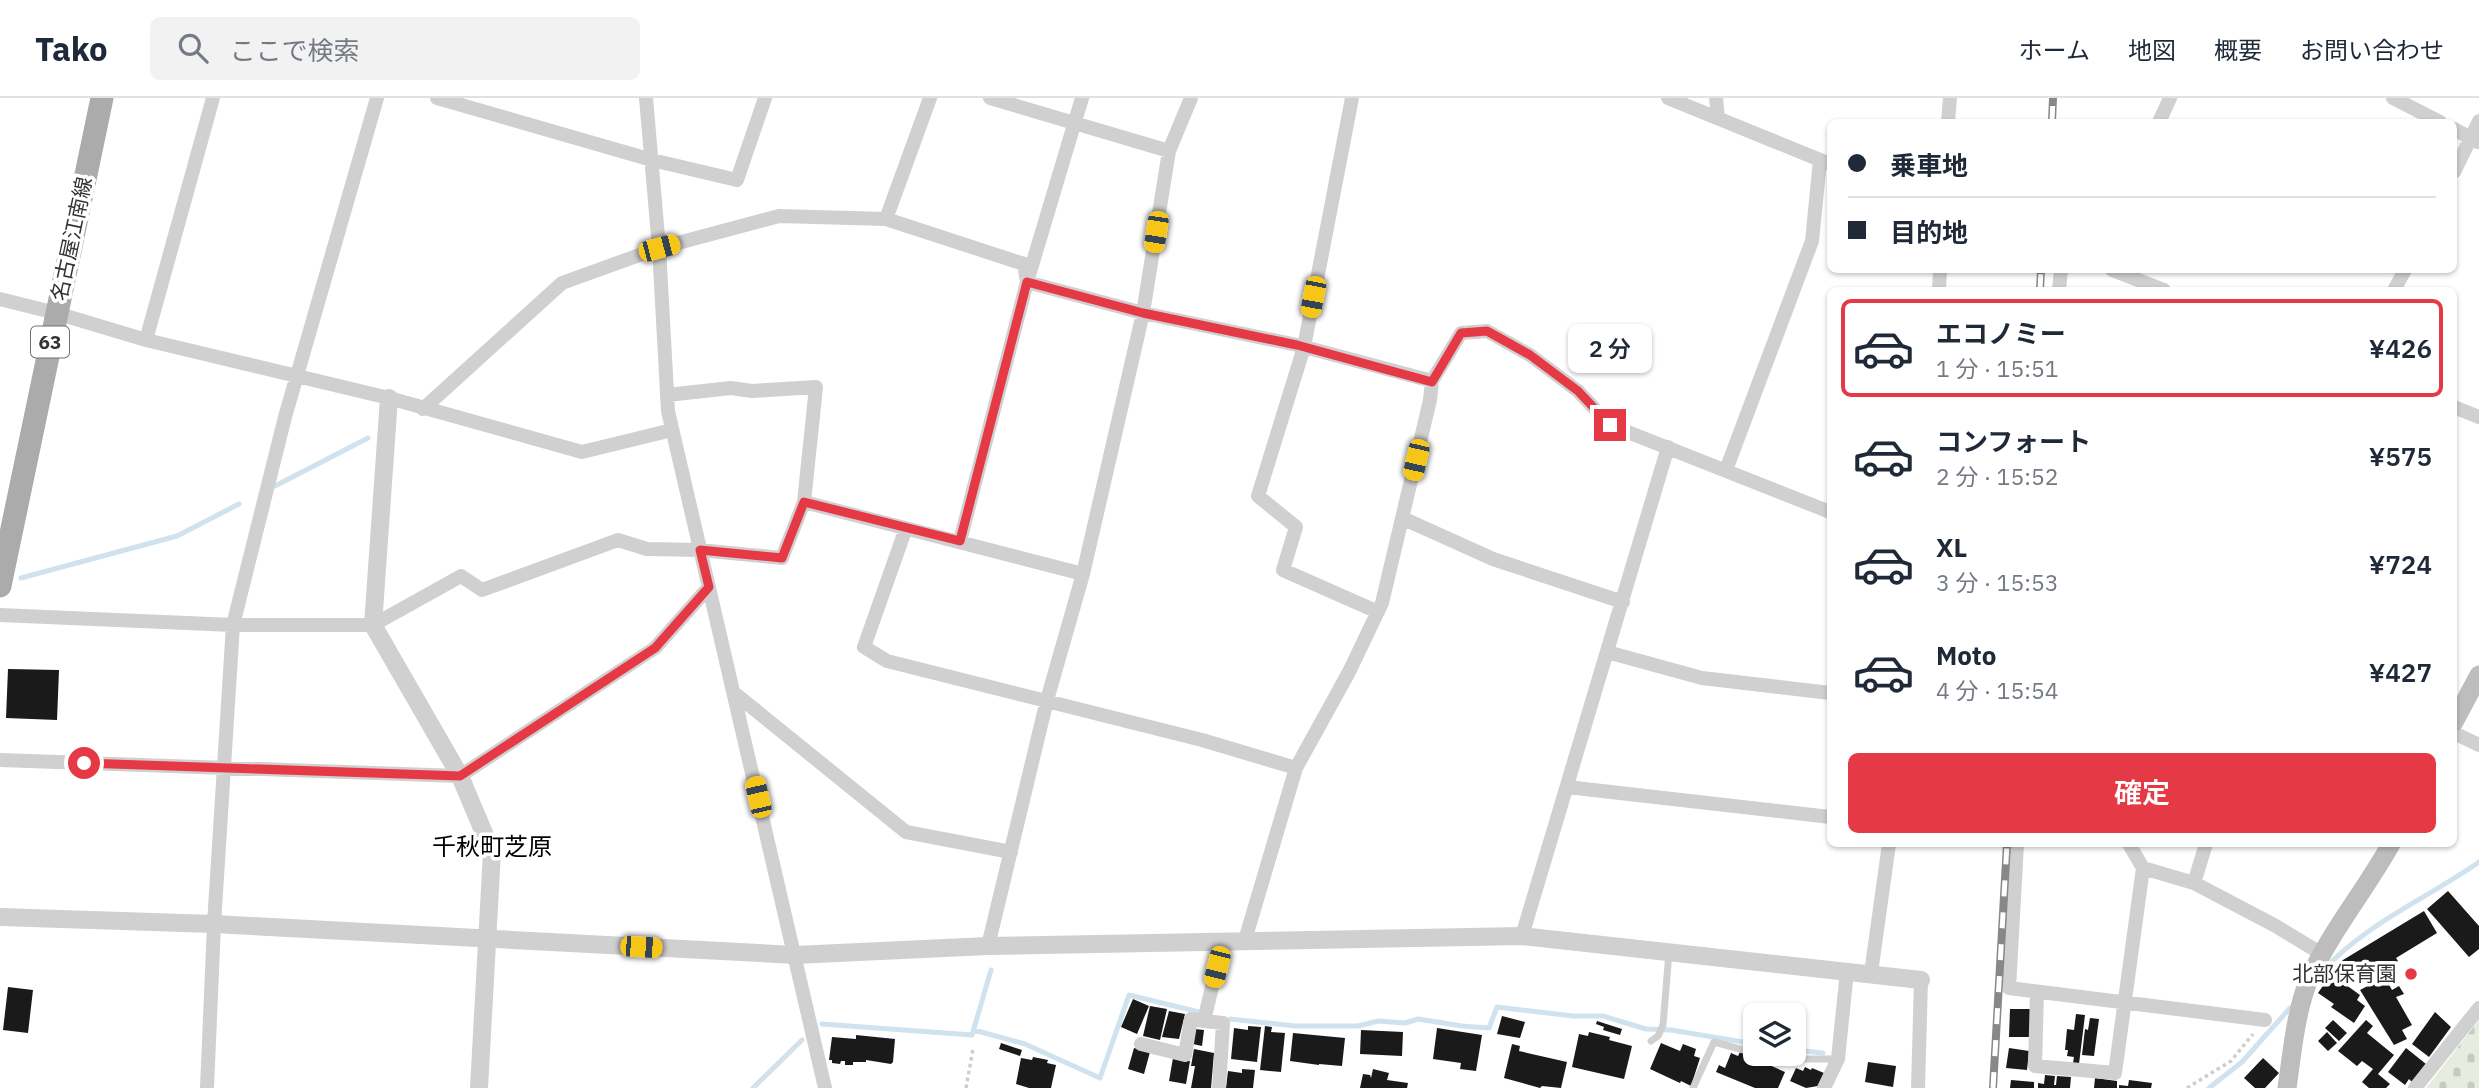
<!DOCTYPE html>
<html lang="ja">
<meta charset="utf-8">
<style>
:root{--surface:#fff;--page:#f2f2f3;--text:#1f2937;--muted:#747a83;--line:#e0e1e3;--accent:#e63946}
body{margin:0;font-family:"IBM Plex Sans","Noto Sans JP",sans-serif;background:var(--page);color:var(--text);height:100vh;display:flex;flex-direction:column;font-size:26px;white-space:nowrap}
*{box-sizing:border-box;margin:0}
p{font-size:23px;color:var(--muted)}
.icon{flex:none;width:38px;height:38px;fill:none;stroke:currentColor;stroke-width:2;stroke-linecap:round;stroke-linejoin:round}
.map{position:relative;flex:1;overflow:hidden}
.drawer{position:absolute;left:1827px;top:189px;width:630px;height:560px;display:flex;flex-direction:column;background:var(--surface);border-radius:10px;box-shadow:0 2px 5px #0004}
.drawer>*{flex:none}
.banner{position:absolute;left:1827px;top:21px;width:630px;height:154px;border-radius:10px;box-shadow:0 2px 5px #0004;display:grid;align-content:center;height:154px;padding:0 21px;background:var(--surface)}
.controls{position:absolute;left:1743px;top:905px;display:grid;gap:14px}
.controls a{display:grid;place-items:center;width:63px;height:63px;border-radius:10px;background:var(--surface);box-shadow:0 2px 5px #0004;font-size:35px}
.end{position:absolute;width:32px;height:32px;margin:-16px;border:9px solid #e63946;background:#fff;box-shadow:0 0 0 4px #fff}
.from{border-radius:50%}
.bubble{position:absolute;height:49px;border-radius:10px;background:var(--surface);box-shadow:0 2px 5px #0004;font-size:23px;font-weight:600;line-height:49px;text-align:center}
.car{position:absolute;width:21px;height:42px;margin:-21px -10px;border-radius:9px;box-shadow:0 0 5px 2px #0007;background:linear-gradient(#f5c518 24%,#345 0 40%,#f5c518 0 76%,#345 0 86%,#f5c518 0)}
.banner b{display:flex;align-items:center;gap:24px;height:66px;font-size:26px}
.banner b+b{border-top:2px solid var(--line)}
.banner i{width:18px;height:18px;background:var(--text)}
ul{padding:12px 0 0;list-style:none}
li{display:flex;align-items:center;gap:21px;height:98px;margin:0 14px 10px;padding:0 7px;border:4px solid transparent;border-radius:10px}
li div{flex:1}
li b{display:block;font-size:26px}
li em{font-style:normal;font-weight:600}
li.current{border-color:var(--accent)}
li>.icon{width:63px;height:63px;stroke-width:1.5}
.primary-button{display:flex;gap:14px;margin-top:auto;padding:14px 21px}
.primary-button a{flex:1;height:80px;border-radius:10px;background:var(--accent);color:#fff;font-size:28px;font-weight:600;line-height:80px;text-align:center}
header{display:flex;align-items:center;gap:42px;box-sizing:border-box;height:98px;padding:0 35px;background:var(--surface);border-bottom:2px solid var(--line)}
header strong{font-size:33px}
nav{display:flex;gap:38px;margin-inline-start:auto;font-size:24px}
.search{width:490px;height:63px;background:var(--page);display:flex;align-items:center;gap:18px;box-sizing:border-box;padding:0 24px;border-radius:10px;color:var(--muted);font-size:26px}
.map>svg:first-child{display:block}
.cemetery{fill:url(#cemetery-stones)}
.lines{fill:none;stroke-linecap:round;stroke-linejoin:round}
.stream{stroke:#cfe2ee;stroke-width:5}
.building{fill:#1a1a1a}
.path{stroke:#cdcdcd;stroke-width:3.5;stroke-dasharray:3.5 3.5;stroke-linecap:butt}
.service{stroke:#d0d0d0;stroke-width:7}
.minor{stroke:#d0d0d0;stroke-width:14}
.tertiary{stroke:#d0d0d0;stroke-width:18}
.secondary{stroke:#bdbdbd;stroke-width:19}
.primary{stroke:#ababab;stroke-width:23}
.rail-casing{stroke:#888;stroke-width:8}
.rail{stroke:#fff;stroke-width:5;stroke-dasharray:16;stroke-linecap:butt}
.route{stroke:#e63946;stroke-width:9}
.poi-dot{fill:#e63946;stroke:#fff;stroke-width:2.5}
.labels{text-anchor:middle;stroke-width:7;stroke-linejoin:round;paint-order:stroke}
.shield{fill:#fff;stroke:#707070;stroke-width:2}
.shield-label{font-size:19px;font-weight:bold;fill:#333}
.street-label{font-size:21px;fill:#333;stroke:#fff}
.poi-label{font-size:21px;fill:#333;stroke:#fff;text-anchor:end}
.quarter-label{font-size:24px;fill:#000;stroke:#fff}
</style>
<header>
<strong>Tako</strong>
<div class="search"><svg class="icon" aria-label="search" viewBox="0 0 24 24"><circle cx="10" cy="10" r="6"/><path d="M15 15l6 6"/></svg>ここで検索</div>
<nav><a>ホーム</a><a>地図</a><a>概要</a><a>お問い合わせ</a></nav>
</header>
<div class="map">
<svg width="2479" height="990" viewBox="0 0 2479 990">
<defs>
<pattern id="cemetery-stones" width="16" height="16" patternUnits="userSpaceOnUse" patternTransform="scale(1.75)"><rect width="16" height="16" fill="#e6ecdf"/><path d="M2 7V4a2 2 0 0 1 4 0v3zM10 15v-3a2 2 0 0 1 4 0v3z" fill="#c6cbc0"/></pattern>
</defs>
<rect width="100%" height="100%" fill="#fff"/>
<path class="cemetery" d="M2479 922V990H2426Z"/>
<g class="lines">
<path class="stream" d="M275 388 368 340
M21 480 177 438 239 406
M2324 872C2362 828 2431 798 2479 764
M1230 921 1295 928H1358L1378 923 1405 925 1418 921 1462 928 1489 930 1497 909 1573 918H1603L1646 931 1671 932 1755 946
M822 926 972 937 991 872
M974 932 1025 946 1100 980 1129 897 1199 914
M1794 952 1823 955
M753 990 802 942
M2209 990 2242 964 2290 910"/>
</g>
<path class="building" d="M8 571 59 572 57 622 6 620Z
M2448 793 2479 828V851L2469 859 2427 811Z
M2424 813 2437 835 2396 860 2398 863 2378 875 2376 871 2351 886 2338 865Z
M2331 876 2360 897 2357 902 2365 908 2354 925 2331 909 2334 906 2318 895Z
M2383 876 2392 892 2399 888 2404 896 2396 899 2412 927 2402 932 2407 941 2394 947 2360 892 2377 883 2376 880Z
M8 889 33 892 28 935 3 932Z
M1133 901 1149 908 1137 936 1121 929Z
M1150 908 1167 911 1160 942 1143 938Z
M2010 911H2031L2030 939H2009Z
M1169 913 1185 916 1179 941 1162 939Z
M2435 914 2451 929 2429 959 2412 946Z
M2076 916 2085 917 2079 966 2073 965 2074 959 2067 958 2068 952H2065L2067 931 2074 932Z
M1502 918 1525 924 1520 940 1497 936Z
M2090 920 2099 921 2094 958 2082 957 2085 931 2088 932Z
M2333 922 2347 935 2339 943 2325 930Z
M2366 922 2373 928 2367 935 2394 957 2378 976 2390 986 2386 990H2369L2362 984 2373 971 2362 963 2357 968 2338 953Z
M1597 923 1622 931 1620 937 1603 932 1604 929 1596 926Z
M1248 928 1261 929 1257 964 1231 961 1234 930 1248 932Z
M1265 928 1272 929 1271 934 1285 935 1281 974 1260 972Z
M1437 930 1482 937 1476 973 1460 971 1461 965 1433 961Z
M1195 931 1204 932 1202 948 1193 946Z
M1361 932 1403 934 1402 958 1360 956Z
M1589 934 1610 939 1609 942 1632 948 1624 981 1572 969 1579 936 1588 938Z
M2327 934 2337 945 2328 953 2318 943Z
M1293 935 1345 940 1342 968 1319 966V967L1290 963Z
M856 937 895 941 893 964 891 966 866 962V964H853V967H845V963H841L840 966 832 965V962H829L832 939 856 941Z
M1001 945 1022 952 1020 958 999 951Z
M1661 945 1680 953 1683 946 1696 951 1694 958 1700 960 1691 988 1681 983 1680 985 1650 971Z
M1512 946 1520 948 1519 953 1567 964 1561 990 1542 988 1540 990 1504 980Z
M1134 950 1150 954 1144 976 1128 971Z
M2009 950 2029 953 2027 972 2006 970Z
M2406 950 2426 966 2412 984 2409 981 2405 987 2388 974Z
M1194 951 1214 955 1211 990H1191L1195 968H1191Z
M1740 954 1785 974 1778 990H1755L1716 974 1719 967 1725 970 1731 955 1738 958Z
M1033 959 1048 962 1047 965 1056 967 1051 990H1029L1016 986 1021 960 1032 962Z
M1173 960 1190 963 1186 986 1169 983Z
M2263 960 2279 975 2265 990H2255L2244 980Z
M1868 964 1896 968 1893 989 1865 984Z
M1805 969 1811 972 1812 970 1824 975 1818 988 1806 990 1790 983 1796 970 1803 973Z
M1242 971 1255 972 1253 990H1226L1228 973 1242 975Z
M1373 971 1389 975 1387 982 1408 985 1407 990H1360L1363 976 1370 977 1371 980Z
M2045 977 2055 978 2054 987H2056L2057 978 2071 979 2070 990H2038V985L2044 986Z
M2095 980 2117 983V990H2094Z
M2011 982 2034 984V990H2010Z
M2129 982 2152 985 2151 990H2119V987L2128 988Z"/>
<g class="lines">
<path class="path" d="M966 990 973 951
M2187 990 2231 963 2253 936"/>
<path class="service" d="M1651 943 1658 938 1663 927 1669 854
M1758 956 1778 961H1837
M1693 990 1714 944 1755 955"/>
<path class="minor" d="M437 0 652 62 737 82 765 0
M646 0 659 150 668 313 825 990
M990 0 1169 53
M1352 0 1304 249 1258 398 1296 429 1283 472 1378 514
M1668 0 1830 66
M1716 0 1718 20
M2393 0 2440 24
M1948 24 1950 0
M2159 24 2170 0
M2454 31 2478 44
M2454 74 2479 23
M886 121 930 0
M2112 172 2164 192
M1939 192 1940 172
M2059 192 2061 172
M2394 192 2405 172
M0 201 56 215 146 242 389 300 582 354 672 332
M146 242 213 0
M1432 283 1461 235 1487 233 1530 257 1578 293 1610 327 1830 414
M2454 309 2479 319
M423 311 562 185 659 150 779 118 886 121 1024 166 1027 184 1143 215 1297 247 1432 283 1430 302 1382 505 1349 574 1296 670 1245 842
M1726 372 1812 143 1820 62
M804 404 1083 476
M1402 420 1493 461 1623 504
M906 430 864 549 887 563 1202 642 1296 670
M960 443 1027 184 1082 0
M0 517 233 527H373L461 478 482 492 618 442 647 451 700 452 782 460 804 404 816 289 752 293 731 290 667 297
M1607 554 1702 580 1830 595
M733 594 906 734 1011 754
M2454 635 2479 647
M0 662 460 678 655 550 709 489
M1567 689 1830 719
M2017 746 2009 890 2265 922
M2129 746 2143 770 2194 785 2274 827 2322 856
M2194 785 2206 746
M1522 838 1668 349
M988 848 1047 602 1083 476 1143 215 1169 53 1191 0
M1871 875 1889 746
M2037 894 2035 968 2115 975 2143 770
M1141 946 1185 957 1191 921 1204 923
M207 990 214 826 233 527 285 319 377 0
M1219 990 1223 925 1204 923 1223 842
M1824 990 1838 961 1847 873
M1918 990 1921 882
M2415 990 2479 910"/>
<path class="tertiary" d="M389 300 373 527 460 678 492 754 479 990
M0 819 214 826 795 857 988 848 1522 838 1921 882"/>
<path class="secondary" d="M2454 624 2479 577
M2287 990C2292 956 2296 910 2310 879 2332 832 2366 791 2391 746"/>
<path class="primary" d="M0 488 102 0"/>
<g class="rail-casing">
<path id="rail" d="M2052 24 2053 0
M2040 192 2041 172
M1993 990 2007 746"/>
</g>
<use href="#rail" class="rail"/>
</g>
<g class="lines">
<path class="route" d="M84 665 460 678 655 550 709 489 700 452 782 460 804 404 960 443 1027 184 1143 215 1297 247 1432 284 1461 235 1487 233 1530 257 1578 293 1610 327"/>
</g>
<circle class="poi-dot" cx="2411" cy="876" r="7"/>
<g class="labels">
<rect class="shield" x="31" y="228.5" width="38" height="31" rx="5"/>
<g class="shield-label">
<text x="50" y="251">63</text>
</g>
<g class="street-label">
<text transform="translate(72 141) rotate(-78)" y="7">名古屋江南線</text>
</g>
<g class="poi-label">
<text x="2397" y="883">北部保育園</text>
</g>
<g class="quarter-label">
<text x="492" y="757">千秋町芝原</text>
</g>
</g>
</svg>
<div class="controls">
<a><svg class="icon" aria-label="layers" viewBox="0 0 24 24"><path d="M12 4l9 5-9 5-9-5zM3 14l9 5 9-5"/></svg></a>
</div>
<i class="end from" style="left:84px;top:665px"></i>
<i class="end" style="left:1610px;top:327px"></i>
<div class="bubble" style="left:1568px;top:226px;width:84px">2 分</div>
<i class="car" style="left:1156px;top:134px;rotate:189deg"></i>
<i class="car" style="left:659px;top:150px;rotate:75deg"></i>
<i class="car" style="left:1313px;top:199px;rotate:191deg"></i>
<i class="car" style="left:1416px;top:362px;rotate:193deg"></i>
<i class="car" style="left:758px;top:699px;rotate:347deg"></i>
<i class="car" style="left:641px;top:849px;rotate:93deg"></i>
<i class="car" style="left:1217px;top:869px;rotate:194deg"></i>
<div class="banner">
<b><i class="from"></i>乗車地</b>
<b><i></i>目的地</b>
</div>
<section class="drawer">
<ul>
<li class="current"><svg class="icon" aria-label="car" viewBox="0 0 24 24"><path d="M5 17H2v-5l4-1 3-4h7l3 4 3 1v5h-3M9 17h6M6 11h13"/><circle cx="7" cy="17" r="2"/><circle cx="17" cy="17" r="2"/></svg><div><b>エコノミー</b><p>1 分 · 15:51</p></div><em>¥426</em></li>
<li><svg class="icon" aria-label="car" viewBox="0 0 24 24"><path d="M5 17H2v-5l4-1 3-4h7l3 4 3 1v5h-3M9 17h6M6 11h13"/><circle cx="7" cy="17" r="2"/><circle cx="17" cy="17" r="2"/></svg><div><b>コンフォート</b><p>2 分 · 15:52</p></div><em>¥575</em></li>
<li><svg class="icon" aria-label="car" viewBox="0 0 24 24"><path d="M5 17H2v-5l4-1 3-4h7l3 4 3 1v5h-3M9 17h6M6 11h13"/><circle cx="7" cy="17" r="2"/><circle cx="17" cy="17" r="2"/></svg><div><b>XL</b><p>3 分 · 15:53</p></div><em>¥724</em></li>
<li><svg class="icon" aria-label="car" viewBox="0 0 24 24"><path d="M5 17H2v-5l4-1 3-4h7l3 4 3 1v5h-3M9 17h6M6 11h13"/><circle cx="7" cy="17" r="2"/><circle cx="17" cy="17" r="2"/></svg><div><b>Moto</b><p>4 分 · 15:54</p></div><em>¥427</em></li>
</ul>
<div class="primary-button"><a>確定</a></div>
</section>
</div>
